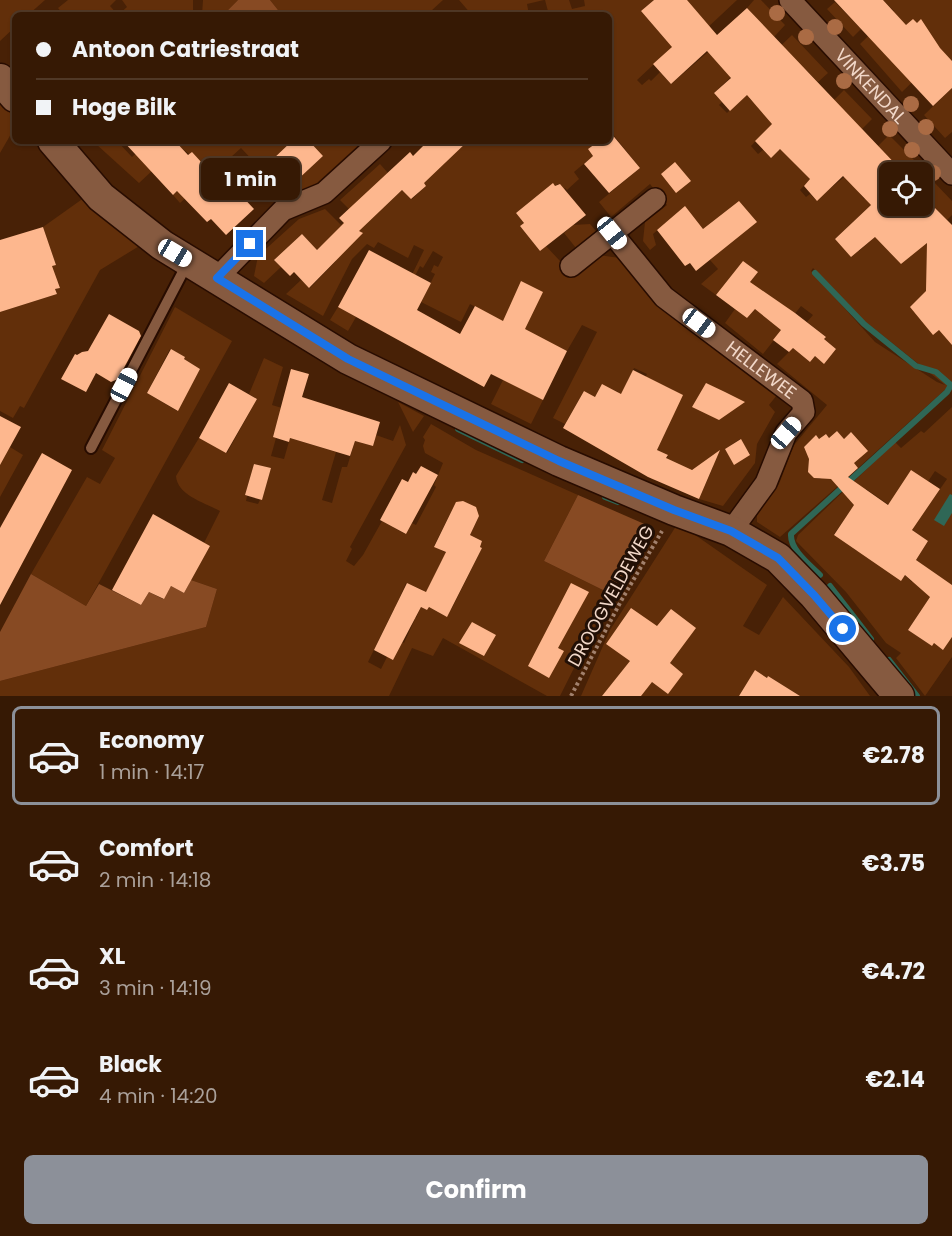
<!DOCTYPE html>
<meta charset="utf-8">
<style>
:root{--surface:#361904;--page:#3d220e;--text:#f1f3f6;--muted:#aaa09a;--line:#503826;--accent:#8c9099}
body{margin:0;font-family:Poppins,sans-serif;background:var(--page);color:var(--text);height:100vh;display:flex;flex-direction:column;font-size:22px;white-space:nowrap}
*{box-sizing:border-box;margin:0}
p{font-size:20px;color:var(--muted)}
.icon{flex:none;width:33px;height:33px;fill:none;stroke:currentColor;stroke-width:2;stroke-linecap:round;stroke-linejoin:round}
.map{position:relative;height:696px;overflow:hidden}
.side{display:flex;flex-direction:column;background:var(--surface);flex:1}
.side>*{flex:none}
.banner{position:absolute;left:12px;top:12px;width:600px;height:132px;border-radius:9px;box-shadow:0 2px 4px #0004,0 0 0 2px var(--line);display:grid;align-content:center;height:132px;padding:0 24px;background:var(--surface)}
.tools{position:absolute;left:879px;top:162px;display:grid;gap:12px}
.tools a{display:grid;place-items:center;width:54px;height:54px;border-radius:9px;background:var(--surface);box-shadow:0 2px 4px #0004,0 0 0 2px var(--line);font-size:30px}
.end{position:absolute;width:27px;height:27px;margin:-14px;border:8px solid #1a73e8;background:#fff;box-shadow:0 0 0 3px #fff}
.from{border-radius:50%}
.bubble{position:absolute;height:42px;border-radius:9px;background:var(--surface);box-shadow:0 2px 4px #0004,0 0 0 2px var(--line);font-size:20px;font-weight:700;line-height:42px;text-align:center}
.car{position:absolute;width:18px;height:36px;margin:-18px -9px;border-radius:8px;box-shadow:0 0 4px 2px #0007;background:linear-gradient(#fff 24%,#345 0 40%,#fff 0 76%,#345 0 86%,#fff 0)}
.banner b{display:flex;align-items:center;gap:21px;height:57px;font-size:22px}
.banner b+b{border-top:2px solid var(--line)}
.banner i{width:15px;height:15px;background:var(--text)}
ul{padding:10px 0 0;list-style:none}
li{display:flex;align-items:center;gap:18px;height:99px;margin:0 12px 9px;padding:0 12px;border:3px solid transparent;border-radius:9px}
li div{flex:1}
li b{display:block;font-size:22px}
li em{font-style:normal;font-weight:700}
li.current{border-color:var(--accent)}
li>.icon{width:54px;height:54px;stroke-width:1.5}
.action{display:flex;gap:12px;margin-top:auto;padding:12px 24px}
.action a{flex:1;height:69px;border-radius:9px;background:var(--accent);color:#fff;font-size:24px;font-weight:700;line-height:69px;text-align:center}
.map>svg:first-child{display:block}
.green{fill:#622f0a;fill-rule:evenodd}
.forest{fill:#874a23}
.water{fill:#2f6756}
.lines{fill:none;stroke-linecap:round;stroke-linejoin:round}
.stream{stroke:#2f6756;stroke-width:6}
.building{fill:#fdb78e}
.lane-casing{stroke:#280c00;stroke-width:14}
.street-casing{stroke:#280c00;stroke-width:24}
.secondary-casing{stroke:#280c00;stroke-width:33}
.path{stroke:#a1806c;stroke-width:4;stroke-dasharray:3 3;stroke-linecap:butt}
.lane{stroke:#865a40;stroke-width:10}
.street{stroke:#865a40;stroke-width:21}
.secondary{stroke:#865a40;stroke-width:30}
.tree{fill:#aa6b44}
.route{stroke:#1a73e8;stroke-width:8}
.labels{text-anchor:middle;stroke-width:6;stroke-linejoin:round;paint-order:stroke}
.street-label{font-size:18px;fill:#f2d8c9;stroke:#221006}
</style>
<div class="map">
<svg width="952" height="696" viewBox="0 0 952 696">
<rect width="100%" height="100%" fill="#482106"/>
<path class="green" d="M0 0H45L28 15H15V27L0 41Z
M68 0H116L110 6 118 15 127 7 122 0H193V14L202 15 203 0H238L223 15H64L58 8Z
M270 0H443L431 11 434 15H282Z
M459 0H544L527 4 529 15H472Z
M545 0H569L572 9 585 6 584 0H654L641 11 666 40 687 0H737L673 60 666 53 637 80 642 85 649 79 651 81 660 72 671 84 708 52 722 67 748 61 714 93 722 102 719 105 727 113 747 93 740 85 792 35 828 73 818 82 804 68 767 80 749 98 752 101 754 100 780 116 751 146 758 154 763 150 771 157 794 136 817 143 795 164 802 171 820 169 800 190 806 197 810 194 816 200 854 169 858 191 864 199 867 197 873 203 835 239 851 256 858 250 859 251 884 229 921 236 935 250 939 330 952 333V389L948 387 858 468 847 455 851 432 844 439 837 431 829 438 826 434 819 439 816 436 804 447 814 461 808 472 815 478 820 479 826 473 838 486 780 537 757 522V514L779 484 794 445 827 405 777 364 793 348 810 362 815 356 824 363 836 349 824 339 826 337 807 322 813 315 801 306 763 354 725 323 735 309 747 318 755 309 750 282 757 272 746 263 736 277 716 295 701 284 718 269 710 260 728 244 703 229 685 207 653 234 656 245 650 250 643 241 645 222 667 205 650 184 611 217 599 202 640 168 611 132 609 133V15H549ZM813 268 862 319 945 385 937 382 875 342 811 271Z
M754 0H761L785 25 774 37 747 8Z
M883 0H952V61L943 52 902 92 860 44 894 11Z
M835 2 861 29 853 37 827 9Z
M952 88V132L945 138 924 115Z
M844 90 872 119 862 129 834 100Z
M0 95 15 110V127L0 153Z
M889 135 917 163 907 172H903L878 146Z
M100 141H117L132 157 150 141H292L272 160 294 183 323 156 309 141H363L306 193 289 198 241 148 180 203 173 195 204 166 179 146 139 183 96 144Z
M461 141H493L495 143 498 141H598L588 149 593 156 574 172 579 179 567 190 565 188 563 190 558 184C545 195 530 202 516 213L524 223 520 226 540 251 546 246 573 275 598 255 620 258 777 395 769 405 775 412 757 444 755 463 723 506 699 499 713 467 703 463C689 472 668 483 651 479L656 470 660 472 668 456 657 450 667 428 673 390 665 386 619 460 608 454 647 374 634 368 627 382 630 384 619 397 618 392 607 387 595 397 584 391 565 424 553 418 597 332 582 325 567 351 541 338 543 400 531 424 491 404 526 334 470 304 461 322 421 302 435 274 431 272 434 265 438 267 443 257 433 251 423 268 420 266 406 294 403 293 424 250 414 245 408 258 378 242 374 248 367 244 352 259 323 316 286 294 301 280 310 288 336 261 321 246 317 250 302 234 274 260 281 267 264 283 254 276 258 256 299 219 325 209 341 225 353 213 340 200 380 164 388 173 384 207 402 190 412 199 426 186 419 178ZM740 439 750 454 734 464 725 449Z
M933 181 952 201V215L947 220 923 195V192Z
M88 195 141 245 100 270 24 408 20 406 13 418 0 411V312L57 294 55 289 60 288 58 282 54 284 0 263 56 265 43 227Z
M590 224 597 232 576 248 564 233 573 225Z
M175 307 232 341 86 606 31 574 87 477 100 484 115 458 102 450ZM170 349 185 357 184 359 200 369 177 411 147 393Z
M338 307 356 317 348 331 330 320Z
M264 358 283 367 272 405 282 408 273 436 276 438 271 456 284 459 290 438 336 452 322 500 332 503 342 467H347L355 441 373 446 376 435 393 441 400 425 406 445 350 547 352 549 346 561 354 566 363 555 382 521 405 534 412 523 416 525 436 487 434 485 443 463 425 453 423 446 425 440 423 437 431 424 476 450 578 495 544 561 611 594 560 696H547L443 638 433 656 412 648 389 696H0V681L206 627 217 589 191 580 210 546 204 543 220 511C205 503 177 495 176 476L199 438 227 453 257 399 249 394ZM254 464 271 468 262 500H260L258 504 246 501 247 496 245 495ZM461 501 469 504 479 516 470 535 482 541 480 547 482 548 452 608 445 616 429 607 427 610 421 607 416 618 395 608 406 583 423 590 425 595 441 562 448 554 434 546 455 504ZM394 609 415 619 404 643 402 642 387 657 381 669 368 662Z
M398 402 424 416 413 432Z
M952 407V585L942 579 908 630 932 646 934 643 943 649 952 637V657L925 696 896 658 901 653 886 643 846 592 796 541 798 535 895 442 901 448 921 431 924 433ZM935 471 947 479 926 509 915 501ZM866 489 889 505 857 551 834 534ZM904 524 928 541 916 560 923 565 912 582 905 575 901 580Z
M0 446 8 450 10 447 23 455 0 497Z
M678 523 767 585 743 626 759 635 783 597 849 667 870 696H800L768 676 767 678 755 671 739 696H581L610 630Z"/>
<path class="forest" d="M238 0H270L282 15H223Z
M578 495 649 526 611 594 544 561Z
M31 574 86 606 99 584 141 605 149 592 163 599 171 586 184 593 191 580 217 589 206 627 0 681V632Z"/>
<path class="water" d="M950 494 952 495V513L944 526 934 520Z"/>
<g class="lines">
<path class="stream" d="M815 273 864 324 916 366 936 372 951 385 947 392 791 534C790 550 810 565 820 575
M458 429 522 460
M605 497 618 502
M830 586 871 639
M889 660 917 696"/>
</g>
<path class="building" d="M654 0H687L717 35 747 8 903 172H890V206H933L952 225V345L939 330 933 335 910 307 926 291 927 243 901 264 875 237 851 257 835 239 871 205 843 176 817 201 804 186 810 179 780 149 771 158 755 141 772 124 747 95 730 111 714 93 731 78 707 51 671 84 653 64 672 47 641 11Z
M834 0H883L906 25 913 19 917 23 921 19 940 48 952 61V88L933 106Z
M610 132 640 168 609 193 584 164 593 156 588 149 599 141H609Z
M123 141H175L188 155 192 152 234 198 239 193 254 209 226 235 211 219 207 222 177 191 173 195Z
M292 141H309L323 156 294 183 272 160Z
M428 141H468L424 183 426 186 411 199 402 190 359 231 363 233 309 288 294 272 290 276 274 260 302 234 317 250 344 223 339 218 410 152 413 156Z
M675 162 691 181 676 193 661 174Z
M553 183 555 186 560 184 586 215 540 251 520 226 524 223 516 213Z
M739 201 757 222 696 271 690 263 685 266 657 230 685 206 703 229Z
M43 227 56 265 52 266 60 288 55 289 57 294 0 312V240Z
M369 250 431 283 417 310 460 334 475 306 503 321 521 281 543 292 525 329 567 351 543 400 491 374 484 387 338 307Z
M743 261 758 272 750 282 795 313 826 337 824 339 836 349 824 364 815 356 810 362 793 348 789 352 773 340 781 330 755 309 747 318 716 295Z
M109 314 139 331 141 336 118 379 111 382 96 373 86 392 61 379 75 354 77 355 82 352 88 351Z
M171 349 185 357 184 359 200 369 178 411 147 393Z
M291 369 309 374 302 397 380 422 373 446 355 441 350 456 290 438 289 442 273 437Z
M633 370 683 395 657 450 668 455 666 458 692 470 720 450 699 499 648 477 563 428 584 391 595 397 602 384 621 394Z
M229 383 257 399 226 453 199 438Z
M706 383 725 392 745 402 719 420 692 407Z
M0 416 21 427 0 465Z
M837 431 844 439 851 432 868 451 854 463 858 468 848 477 888 505 911 470 940 489 912 530 928 541 916 560 952 585V637L943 650 934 643 932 646 908 630 930 597 905 575 901 581 834 535 854 505 831 479 814 478 808 472 809 459 804 447 816 435 819 439 826 434 829 438Z
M741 439 750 455 734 465 725 449Z
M42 453 72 470 0 605V528Z
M254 464 271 468 262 500 245 495Z
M421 466 438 475 406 534 380 520 402 479 408 482 413 472 416 474Z
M463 501 476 507 479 516 470 535 482 541 480 547 482 548 447 617 429 607 427 610 421 607 393 660 374 650 407 583 426 592 446 552 434 547 456 502Z
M153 514 210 546 184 593 171 586 164 599 149 592 141 605 112 590Z
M571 583 589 592 558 648 564 651 549 678 528 666Z
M631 608 657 626 671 609 696 628 670 663 683 674 668 694 652 682 641 696H602L630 661 606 644Z
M472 622 496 635 484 656 459 643Z
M755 670 767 678 768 676 800 696H739Z"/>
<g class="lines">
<g class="lane-casing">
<path id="lane" d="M91 448 187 264"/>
</g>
<g class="street-casing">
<g id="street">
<path id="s1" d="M790 0 952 174"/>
<path id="s2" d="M612 233 664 297 802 401 804 412 786 433 766 483 731 531"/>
<path d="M571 266 655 199"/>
<path d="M217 278 283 210 324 193 381 141"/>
</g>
</g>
<g class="secondary-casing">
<path id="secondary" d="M0 79 15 97
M53 141 101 197 162 245 348 359 559 461 674 510 731 531 778 558 814 595 899 696"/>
</g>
<path class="path" d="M571 696 621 601 662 531"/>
<use href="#lane" class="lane"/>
<use href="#street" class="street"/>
<use href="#secondary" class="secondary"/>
</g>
<g class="tree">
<circle cx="777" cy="13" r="8"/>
<circle cx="835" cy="27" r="8"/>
<circle cx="806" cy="37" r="8"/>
<circle cx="844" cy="81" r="8"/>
<circle cx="911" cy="104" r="8"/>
<circle cx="926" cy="127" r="8"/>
<circle cx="890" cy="129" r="8"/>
<circle cx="912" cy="150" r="8"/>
<circle cx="933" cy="173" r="8"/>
</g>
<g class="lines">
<path class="route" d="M250 244 217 278 348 359 559 461 674 510 731 531 778 558 814 595 843 629"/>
</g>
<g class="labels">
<g class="street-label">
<text dy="6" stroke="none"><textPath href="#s1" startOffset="118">VINKENDAL</textPath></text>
<text dy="6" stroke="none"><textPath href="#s2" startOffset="204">HELLEWEE</textPath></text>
<text transform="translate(611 596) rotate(-61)" y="6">DROOGVELDEWEG</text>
</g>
</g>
</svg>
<div class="tools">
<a><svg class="icon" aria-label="locate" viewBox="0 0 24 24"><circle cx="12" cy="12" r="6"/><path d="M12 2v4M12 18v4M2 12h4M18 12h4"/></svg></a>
</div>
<i class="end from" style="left:843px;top:629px"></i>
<i class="end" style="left:250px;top:244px"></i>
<div class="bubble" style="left:201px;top:158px;width:99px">1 min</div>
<i class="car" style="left:612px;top:233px;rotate:141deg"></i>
<i class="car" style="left:175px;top:253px;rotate:121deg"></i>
<i class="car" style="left:699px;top:323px;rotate:127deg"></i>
<i class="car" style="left:124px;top:385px;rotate:28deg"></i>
<i class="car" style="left:786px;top:433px;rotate:41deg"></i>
<div class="banner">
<b><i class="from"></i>Antoon Catriestraat</b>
<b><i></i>Hoge Bilk</b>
</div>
</div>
<section class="side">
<ul>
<li class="current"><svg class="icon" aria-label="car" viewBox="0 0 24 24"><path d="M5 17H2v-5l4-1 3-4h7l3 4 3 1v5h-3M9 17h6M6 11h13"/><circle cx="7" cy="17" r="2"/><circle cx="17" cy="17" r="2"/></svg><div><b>Economy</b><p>1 min · 14:17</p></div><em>€2.78</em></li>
<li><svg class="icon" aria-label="car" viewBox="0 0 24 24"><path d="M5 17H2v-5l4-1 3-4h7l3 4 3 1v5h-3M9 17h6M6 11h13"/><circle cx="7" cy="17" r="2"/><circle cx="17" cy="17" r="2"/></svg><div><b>Comfort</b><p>2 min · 14:18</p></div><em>€3.75</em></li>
<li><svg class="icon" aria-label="car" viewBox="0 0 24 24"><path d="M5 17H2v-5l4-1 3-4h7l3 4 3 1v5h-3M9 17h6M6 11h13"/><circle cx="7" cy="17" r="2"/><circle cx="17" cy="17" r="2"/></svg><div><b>XL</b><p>3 min · 14:19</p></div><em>€4.72</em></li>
<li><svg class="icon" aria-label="car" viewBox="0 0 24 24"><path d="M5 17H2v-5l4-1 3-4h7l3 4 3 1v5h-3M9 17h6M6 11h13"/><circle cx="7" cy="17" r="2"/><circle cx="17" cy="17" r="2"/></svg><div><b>Black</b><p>4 min · 14:20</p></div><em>€2.14</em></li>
</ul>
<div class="action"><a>Confirm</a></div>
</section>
